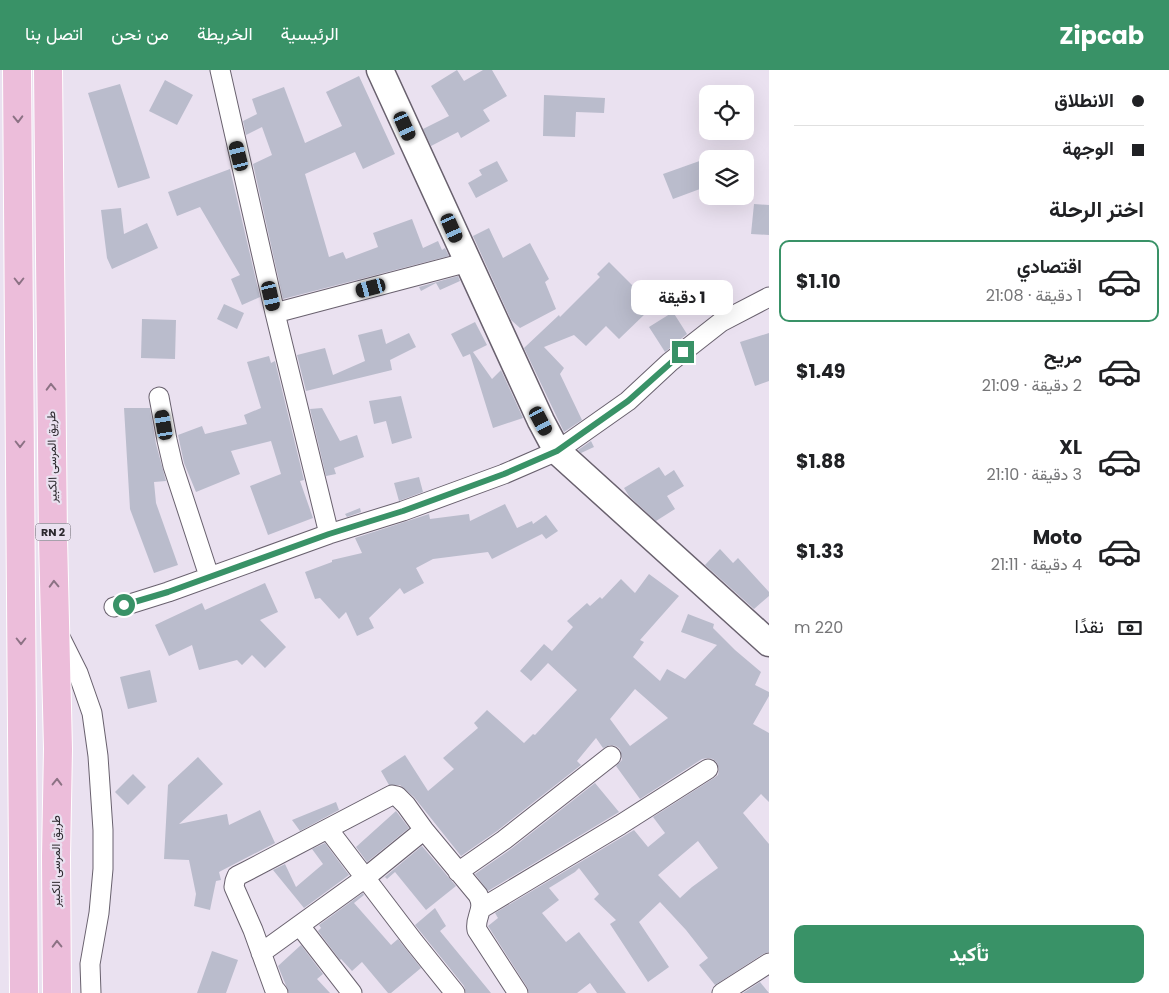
<!DOCTYPE html>
<html lang="ar">
<meta charset="utf-8">
<style>
:root{--surface:#fff;--page:#f6f6f6;--text:#202124;--muted:#757577;--line:#e0e0e0;--accent:#399267}
body{margin:0;font-family:Poppins,Vazirmatn,sans-serif;background:var(--page);color:var(--text);direction:rtl;height:100vh;display:flex;flex-direction:column;font-size:19px;white-space:nowrap}
*{box-sizing:border-box;margin:0}
p{font-size:16px;color:var(--muted)}
.icon{flex:none;width:28px;height:28px;fill:none;stroke:currentColor;stroke-width:2;stroke-linecap:round;stroke-linejoin:round}
.map{position:relative;flex:1;overflow:hidden;direction:ltr}
.sheet{display:flex;flex-direction:column;background:var(--surface);width:400px}
.sheet>*{flex:none}
.banner{display:grid;align-content:center;height:110px;padding:0 25px;background:var(--surface)}
.fabs{position:absolute;left:699px;top:15px;display:grid;gap:10px}
.fabs a{display:grid;place-items:center;width:55px;height:55px;border-radius:10px;background:var(--surface);box-shadow:0 5px 20px #0002;font-size:25px}
.end{position:absolute;width:22px;height:22px;margin:-11px;border:6px solid #399267;background:#fff;box-shadow:0 0 0 2px #fff}
.from{border-radius:50%}
.bubble{position:absolute;height:35px;border-radius:10px;background:var(--surface);box-shadow:0 5px 20px #0002;font-size:16px;font-weight:700;line-height:35px;text-align:center;direction:rtl}
.car{position:absolute;width:15px;height:30px;margin:-15px -8px;border-radius:6px;box-shadow:0 0 4px 1px #0007;background:linear-gradient(#222 24%,#8ab4d8 0 40%,#222 0 76%,#8ab4d8 0 86%,#222 0)}
.banner b{display:flex;align-items:center;gap:18px;height:48px;font-size:19px}
.banner b+b{border-top:1px solid var(--line)}
.banner i{width:12px;height:12px;background:var(--text)}
ul{padding:0;list-style:none}
li{display:flex;align-items:center;gap:15px;height:82px;margin:0 10px 8px;padding:0 15px;border:2px solid transparent;border-radius:10px}
li div{flex:1}
li b{display:block;font-size:19px}
li em{font-style:normal;font-weight:700}
li.active{border-color:var(--accent)}
li>.icon{width:45px;height:45px;stroke-width:1.5}
h2{padding:0 25px;font-size:22px;line-height:60px}
.pay{display:flex;align-items:center;gap:12px;height:55px;padding:0 25px;font-size:19px}
.pay p{margin-inline-start:auto}
.primary-button{display:flex;gap:10px;margin-top:auto;padding:10px 25px}
.primary-button a{flex:1;height:58px;border-radius:10px;background:var(--accent);color:#fff;font-size:20px;font-weight:700;line-height:58px;text-align:center}
header{display:flex;align-items:center;gap:30px;box-sizing:border-box;height:70px;padding:0 25px;background:var(--accent);color:#fff}
header strong{font-size:24px}
nav{display:flex;gap:28px;margin-inline-start:auto;font-size:18px}
main{display:flex;flex:1;min-height:0}
.map>svg:first-child{display:block}
.building{fill:#babccc;fill-rule:evenodd}
.lines{fill:none;stroke-linecap:round;stroke-linejoin:round}
.street-casing{stroke:#69616e;stroke-width:21}
.secondary-casing{stroke:#69616e;stroke-width:29}
.primary-casing{stroke:#fff;stroke-width:30}
.street{stroke:#fff;stroke-width:19}
.secondary{stroke:#fff;stroke-width:26}
.primary{stroke:#ecbdda;stroke-width:28}
.oneway{stroke:#8c7284}
.route{stroke:#399267;stroke-width:6}
.labels{text-anchor:middle;stroke-width:4.5;stroke-linejoin:round;paint-order:stroke}
.shield{fill:#eae1f0;stroke:#646068;stroke-width:1}
.shield-label{font-size:11px;font-weight:bold;fill:#2b282d}
.street-label{font-size:12px;fill:#2b282d;stroke:#eae1f0}
</style>
<header>
<strong>Zipcab</strong>
<nav><a>الرئيسية</a><a>الخريطة</a><a>من نحن</a><a>اتصل بنا</a></nav>
</header>
<main>
<section class="sheet">
<div class="banner">
<b><i class="from"></i>الانطلاق</b>
<b><i></i>الوجهة</b>
</div>
<h2>اختر الرحلة</h2>
<ul>
<li class="active"><svg class="icon" aria-label="car" viewBox="0 0 24 24"><path d="M5 17H2v-5l4-1 3-4h7l3 4 3 1v5h-3M9 17h6M6 11h13"/><circle cx="7" cy="17" r="2"/><circle cx="17" cy="17" r="2"/></svg><div><b>اقتصادي</b><p>1 دقيقة · 21:08</p></div><em>$1.10</em></li>
<li><svg class="icon" aria-label="car" viewBox="0 0 24 24"><path d="M5 17H2v-5l4-1 3-4h7l3 4 3 1v5h-3M9 17h6M6 11h13"/><circle cx="7" cy="17" r="2"/><circle cx="17" cy="17" r="2"/></svg><div><b>مريح</b><p>2 دقيقة · 21:09</p></div><em>$1.49</em></li>
<li><svg class="icon" aria-label="car" viewBox="0 0 24 24"><path d="M5 17H2v-5l4-1 3-4h7l3 4 3 1v5h-3M9 17h6M6 11h13"/><circle cx="7" cy="17" r="2"/><circle cx="17" cy="17" r="2"/></svg><div><b>XL</b><p>3 دقيقة · 21:10</p></div><em>$1.88</em></li>
<li><svg class="icon" aria-label="car" viewBox="0 0 24 24"><path d="M5 17H2v-5l4-1 3-4h7l3 4 3 1v5h-3M9 17h6M6 11h13"/><circle cx="7" cy="17" r="2"/><circle cx="17" cy="17" r="2"/></svg><div><b>Moto</b><p>4 دقيقة · 21:11</p></div><em>$1.33</em></li>
</ul>
<div class="pay"><svg class="icon" aria-label="cash" viewBox="0 0 24 24"><path d="M3 7h18v10H3z"/><circle cx="12" cy="12" r="2"/></svg>نقدًا<p>220 m</p></div>
<div class="primary-button"><a>تأكيد</a></div>
</section>
<div class="map">
<svg width="769" height="923" viewBox="0 0 769 923">
<rect width="100%" height="100%" fill="#eae1f0"/>
<path class="building" d="M457 0 464 11 483 0H492L507 26 483 40 490 51 461 68 458 62 431 76 423 59 449 46 431 16Z
M359 6 395 84 363 99 355 82 305 104 329 187 343 182 346 189 378 177 373 163 412 149 423 178 438 171 442 180 445 178 449 186 283 229 253 94 272 85 262 57 246 65 243 51 257 44 252 29 284 17 305 73 342 56 326 22Z
M165 10 193 25 177 55 149 41Z
M120 14 150 108 118 118 88 23Z
M544 25 605 28 604 43 576 42 575 67 543 66Z
M708 88V116L673 129 663 104Z
M497 91 508 111 476 128 468 113 482 105 479 100Z
M230 99 260 227 242 235 231 209 240 205 200 137 177 146 168 122Z
M754 134 769 135V165L751 164Z
M121 138 124 164 147 153 158 178 112 199 107 188 101 140Z
M489 158 503 188 530 173 549 209 545 212 556 239 520 258 511 250 473 166Z
M609 192 640 223 633 230 646 243 619 269 606 256 586 276 574 265 544 277 564 298 560 304 582 350 564 362 524 278 559 245 560 247 600 207 597 204Z
M458 206 460 211 440 220 436 213 421 221 419 217Z
M224 234 244 243 237 259 217 249Z
M673 242 687 264 665 282 649 257Z
M142 249 176 250 175 289 141 288Z
M475 252 487 275 473 282 492 309 501 300 523 348 493 358 470 284 463 287 451 264Z
M382 259 386 274 409 263 416 277 390 290 392 300 306 321 297 285 325 278 333 305 365 291 358 265Z
M769 263V311L755 316 740 272Z
M269 286 271 293 275 291 304 410 300 411 313 448 268 465 250 416 281 404 271 371 231 381 240 404 196 422 184 393 178 365 202 356 205 364 247 354 244 345 261 338 247 292Z
M401 326 412 368 392 374 386 351 374 354 369 331Z
M124 338H150L156 374 166 411 154 412 156 433 178 495 154 503 130 439Z
M322 338 340 371 357 365 364 387 334 398 336 404 326 406 310 339Z
M591 371 594 377 581 383 578 380Z
M659 397 665 406 674 400 684 416 667 426 675 439 656 451 629 426 624 418Z
M419 407 423 422 399 431 394 413Z
M505 434 517 458 532 451 533 454 546 445 558 461 546 469 542 464 492 489 488 482 433 489 416 498 424 513 404 524 400 518 369 548 374 558 357 566 346 542 339 549 320 528 315 529 305 502 332 492V490L362 483 355 468 429 444 430 449 469 444 470 451Z
M360 438 361 442 347 447 345 444Z
M720 479 733 493 738 488 769 522V526L754 539 705 495Z
M649 504 679 526 640 570 644 572 633 587 660 611 667 599 685 609 717 575 681 562 688 544 714 554 713 558 735 580 761 602 755 615 769 622V626L753 654 769 663V732L761 724 743 743 769 774V882L763 884 715 915 699 895 708 888 686 860 660 832 639 852 669 897 648 912 610 854 616 850 594 829 599 824 579 798 575 802 549 818 559 830 542 843 566 872 579 862 626 923H597L590 913 577 923H529L527 917 488 856 498 848 495 843 634 760 648 777 665 763 653 747 714 708 718 705 719 699 717 693 713 689 708 688 702 689 640 729 616 696 622 690 620 679 616 676 610 675 603 678 596 668 577 691 581 695 497 761 461 786 414 727 400 715H389L381 701 405 685 428 721 454 699 443 688 478 658 474 653 487 640 524 673 533 664 535 665 577 620 548 593 531 611 520 601 544 574 552 581 573 557 567 551 587 533 590 536 600 527 602 529 621 509 635 523ZM635 619 668 648 630 676 610 649ZM698 771 718 798 692 817 680 828 658 805Z
M265 513 278 542 260 550 286 577 265 598 252 585 242 595 237 590 199 600 192 575 169 586 155 555 202 533 205 540Z
M150 600 157 632 128 639 120 607Z
M198 687 223 714 179 754 227 744 229 755 260 740 275 773 219 802 221 810 216 811 210 840 194 836 196 824 189 790 164 789 168 715Z
M133 704 146 717 128 735 115 722Z
M595 713 619 742 488 821 475 804 511 779Z
M336 732 339 740 300 761 292 750Z
M396 741 409 758 367 792 356 777Z
M325 773 349 805 304 838 273 800 285 794 296 817 323 794 312 779Z
M422 776 456 816 426 840 395 802 387 809 385 807 381 810Z
M363 823 364 825 354 833 391 875 398 869 421 898 391 923H388L362 892 352 901 341 889 340 890 318 861 321 858 319 855Z
M435 838 446 856 440 861 491 923H466L464 916 415 855Z
M301 875 323 904 317 909 330 923H289L278 896Z
M212 881 238 890 226 923H197Z
M760 912 769 923H743Z"/>
<g class="lines">
<g class="street-casing">
<path id="street" d="M220 0 275 243 329 464
M275 243 468 192
M159 327 167 370 173 396 209 506
M114 537 133 533 168 522 329 464 403 441 504 404 557 381 628 331 670 292 721 252 769 227
M58 563 78 603 92 643 98 686 103 760V799L99 843 90 894 91 923
M328 759 414 872 455 923
M458 802 504 770 611 686
M482 838 620 755 708 699
M300 856 352 923
M261 883 365 808 424 760
M278 923 274 918 253 860 234 817 235 811 237 806 247 801 392 725 397 726 406 735 424 760 478 825C486 840 474 847 477 860L518 923
M722 923 769 893"/>
</g>
<g class="secondary-casing">
<path id="secondary" d="M380 0 541 351 557 381 769 573"/>
</g>
<g class="primary-casing">
<path id="primary" d="M17 0 24 923
M48 0 53 468 58 679 56 787 57 923"/>
</g>
<use href="#street" class="street"/>
<use href="#secondary" class="secondary"/>
<use href="#primary" class="primary"/>
</g>
<defs><path id="oneway-chevron" d="M-2-3.5L2.5 0L-2 3.5" fill="none" stroke-width="1.6" stroke-linecap="round" stroke-linejoin="round" transform="scale(1.25)"/></defs>
<g class="oneway">
<use href="#oneway-chevron" transform="translate(18 49) rotate(89)"/>
<use href="#oneway-chevron" transform="translate(19 211) rotate(90)"/>
<use href="#oneway-chevron" transform="translate(51 317) rotate(-91)"/>
<use href="#oneway-chevron" transform="translate(20 374) rotate(90)"/>
<use href="#oneway-chevron" transform="translate(54 514) rotate(-92)"/>
<use href="#oneway-chevron" transform="translate(21 571) rotate(90)"/>
<use href="#oneway-chevron" transform="translate(57 712) rotate(-89)"/>
<use href="#oneway-chevron" transform="translate(57 874) rotate(-91)"/>
</g>
<g class="lines">
<path class="route" d="M124 535 168 522 329 464 403 441 504 404 557 381 628 331 683 282"/>
</g>
<g class="labels">
<rect class="shield" x="35.5" y="453.5" width="35" height="17" rx="4"/>
<g class="shield-label">
<text x="53" y="466">RN 2</text>
</g>
<g class="street-label">
<text transform="translate(52 387) rotate(-91)" y="4">طريق المرسى الكبير</text>
<text transform="translate(56 791) rotate(-90)" y="4">طريق المرسى الكبير</text>
</g>
</g>
</svg>
<div class="fabs">
<a><svg class="icon" aria-label="locate" viewBox="0 0 24 24"><circle cx="12" cy="12" r="6"/><path d="M12 2v4M12 18v4M2 12h4M18 12h4"/></svg></a>
<a><svg class="icon" aria-label="layers" viewBox="0 0 24 24"><path d="M12 4l9 5-9 5-9-5zM3 14l9 5 9-5"/></svg></a>
</div>
<i class="end from" style="left:124px;top:535px"></i>
<i class="end" style="left:683px;top:282px"></i>
<div class="bubble" style="left:631px;top:210px;width:102px">1 دقيقة</div>
<i class="car" style="left:405px;top:56px;rotate:156deg"></i>
<i class="car" style="left:239px;top:86px;rotate:346deg"></i>
<i class="car" style="left:452px;top:158px;rotate:156deg"></i>
<i class="car" style="left:371px;top:218px;rotate:255deg"></i>
<i class="car" style="left:271px;top:226px;rotate:167deg"></i>
<i class="car" style="left:541px;top:351px;rotate:152deg"></i>
<i class="car" style="left:164px;top:355px;rotate:350deg"></i>
</div>
</main>
